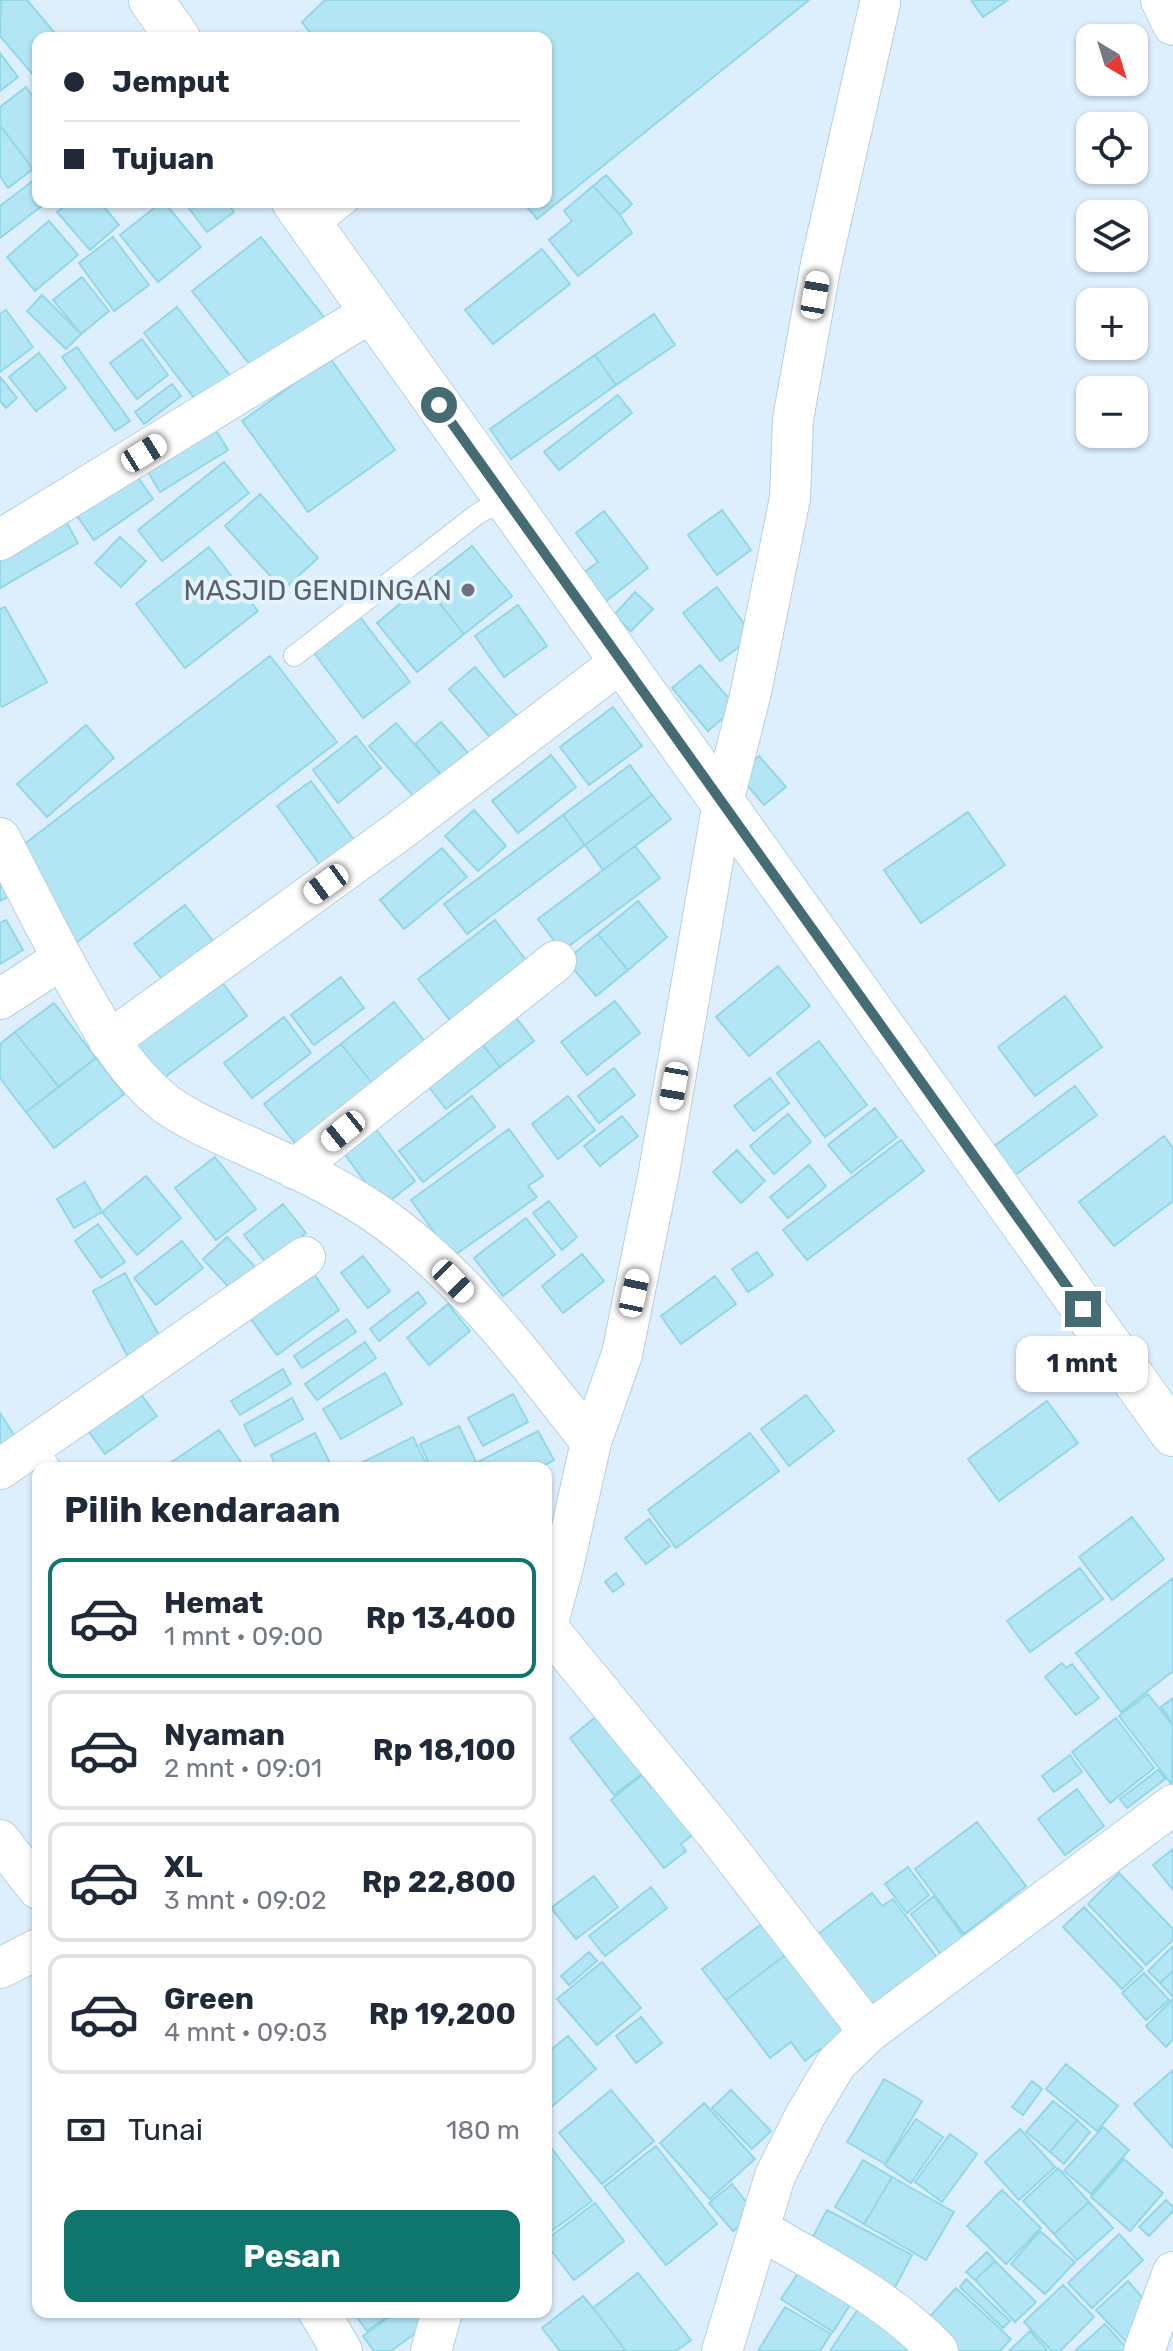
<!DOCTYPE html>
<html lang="id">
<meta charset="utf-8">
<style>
:root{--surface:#fff;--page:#f6f6f7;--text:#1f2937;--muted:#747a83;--line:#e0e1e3;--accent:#0f766e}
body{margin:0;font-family:Rubik,sans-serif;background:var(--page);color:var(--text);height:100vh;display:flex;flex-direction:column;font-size:30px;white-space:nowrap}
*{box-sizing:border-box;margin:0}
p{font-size:26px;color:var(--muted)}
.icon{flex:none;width:44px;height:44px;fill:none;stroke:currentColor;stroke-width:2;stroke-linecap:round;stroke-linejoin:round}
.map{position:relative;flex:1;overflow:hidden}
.side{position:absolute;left:32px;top:1462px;width:520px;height:856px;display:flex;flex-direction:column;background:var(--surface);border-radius:16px;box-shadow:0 2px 6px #0004}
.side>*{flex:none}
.banner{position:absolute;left:32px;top:32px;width:520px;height:176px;border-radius:16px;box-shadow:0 2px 6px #0004;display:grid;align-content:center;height:176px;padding:0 32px;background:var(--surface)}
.needle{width:52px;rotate:142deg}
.fabs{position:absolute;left:1076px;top:24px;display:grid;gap:16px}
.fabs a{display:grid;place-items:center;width:72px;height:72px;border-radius:16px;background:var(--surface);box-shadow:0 2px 6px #0004;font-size:40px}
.end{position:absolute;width:36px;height:36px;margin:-18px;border:10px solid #456b73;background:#fff;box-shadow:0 0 0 4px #fff}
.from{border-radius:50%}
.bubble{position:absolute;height:56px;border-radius:16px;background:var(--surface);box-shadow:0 2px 6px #0004;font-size:26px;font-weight:700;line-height:56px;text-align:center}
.car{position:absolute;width:24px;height:48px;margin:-24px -12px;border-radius:10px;box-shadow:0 0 6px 2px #0007;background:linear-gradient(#fff 24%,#345 0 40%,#fff 0 76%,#345 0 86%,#fff 0)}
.banner b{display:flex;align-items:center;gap:28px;height:76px;font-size:30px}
.banner b+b{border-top:2px solid var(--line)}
.banner i{width:20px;height:20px;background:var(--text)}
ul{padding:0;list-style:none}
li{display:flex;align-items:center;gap:24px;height:120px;margin:0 16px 12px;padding:0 16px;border:4px solid var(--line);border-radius:16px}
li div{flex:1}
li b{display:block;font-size:30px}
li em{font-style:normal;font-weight:700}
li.selected{border-color:var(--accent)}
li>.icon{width:72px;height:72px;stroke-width:1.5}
h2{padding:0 32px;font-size:36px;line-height:96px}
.pay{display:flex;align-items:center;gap:20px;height:88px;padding:0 32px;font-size:30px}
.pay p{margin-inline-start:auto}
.cta{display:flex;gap:16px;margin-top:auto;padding:16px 32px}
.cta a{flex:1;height:92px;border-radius:16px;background:var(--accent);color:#fff;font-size:32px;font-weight:700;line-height:92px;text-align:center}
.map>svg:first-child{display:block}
.building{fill:#b3e6f4;stroke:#93d7e7;stroke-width:2}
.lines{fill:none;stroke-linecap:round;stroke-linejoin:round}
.lane-casing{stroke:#b4d0dc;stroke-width:22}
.street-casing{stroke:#b4d0dc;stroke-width:42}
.secondary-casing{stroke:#b1d4e1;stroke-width:46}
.lane{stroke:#fff;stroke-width:20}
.street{stroke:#fff;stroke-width:40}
.secondary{stroke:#fff;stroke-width:44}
.route{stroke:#456b73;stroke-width:10}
.worship-dot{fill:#6b7280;stroke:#e4f4ff;stroke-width:3}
.labels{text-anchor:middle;stroke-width:8;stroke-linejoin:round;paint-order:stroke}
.worship-label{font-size:28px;fill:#5b616d;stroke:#e4f4ff;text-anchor:end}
</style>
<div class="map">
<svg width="1173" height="2351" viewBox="0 0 1173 2351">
<rect width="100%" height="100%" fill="#ddeffd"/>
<path class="building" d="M1 0H27L59 38H38V73L34 76 0 36Z
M325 0H809L537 219 523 202H546V38H314L302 22Z
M971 0H1008L983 17Z
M0 53 18 77 0 91Z
M26 87 38 103V165L33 169 0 125V107Z
M0 125 33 169 8 188 0 176Z
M606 175 632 204 620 215 593 186Z
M38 177V202H47L0 238V206Z
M593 186 620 215 632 233 578 276 549 240 572 221 564 211Z
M69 202H100L119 225 90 250 57 212Z
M162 202H164L201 247 158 282 120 235Z
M184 202H227L234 212 207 232Z
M49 221 78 255 35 291 7 257Z
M113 237 149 285 114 311 79 263Z
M261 237 324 317 255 371 192 291Z
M542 249 570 284 493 344 465 310Z
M82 277 109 311 81 334 53 300Z
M42 295 81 334 66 349 27 311Z
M177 307 234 381 201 407 144 333Z
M6 310 33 347 0 372V314Z
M654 314 675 345 616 385 595 355Z
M142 339 168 375 137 399 110 363Z
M77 347 130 421 115 431 62 357Z
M39 353 66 388 36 411 9 377Z
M595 355 616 385 511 459 490 429Z
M330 358 395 450 308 512 242 421Z
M0 377 17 398 6 408 0 401Z
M172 384 181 396 144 424 135 412Z
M618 395 632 413 559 470 544 452Z
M215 429 228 450 160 492 147 470Z
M224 462 249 493 162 561 138 530Z
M137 476 153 499 94 540 77 516Z
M260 494 318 558 283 590 225 526Z
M722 510 751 550 717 575 688 535Z
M604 511 648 568 600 606 578 577 598 562 576 533Z
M63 516 78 543 0 588V551Z
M120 537 146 561 121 587 95 563Z
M472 546 512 596 464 634 424 584Z
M209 547 258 611 185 668 136 604Z
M424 584 464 634 417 672 377 623Z
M717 587 753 636 720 661 683 613Z
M635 592 653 609 631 631 614 615Z
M518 605 547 646 504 677 475 636Z
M5 607 47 682 2 707 0 704V609Z
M360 617 410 682 363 718 314 653Z
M270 656 337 742 77 942 10 855Z
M700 665 736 707 708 731 672 688Z
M475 667 526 727 500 749 449 689Z
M613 707 642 746 589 785 560 747Z
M441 722 476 762 449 784 415 744Z
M396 723 449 784 423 807 369 746Z
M86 725 114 758 47 817 17 784Z
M356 736 381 768 338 803 313 770Z
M551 755 576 787 518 833 492 801Z
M759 756 786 787 764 805 737 773Z
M630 765 652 795 585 845 563 815Z
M311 781 362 851 329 877 277 806Z
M652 795 671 819 603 870 585 845Z
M474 810 506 846 478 871 445 836Z
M968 812 1005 865 921 923 884 870Z
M563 815 585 845 467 934 444 904Z
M635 846 660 878 562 951 538 919Z
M442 848 467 877 404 929 380 900Z
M0 871 13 894 0 901Z
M638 901 667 937 628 970 598 934Z
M185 905 220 950 170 989 134 944Z
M6 920 23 950 0 964V923Z
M495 920 529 964 452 1023 418 979Z
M598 934 628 970 596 996 566 960Z
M778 966 810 1006 749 1056 716 1017Z
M341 977 364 1008 314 1045 291 1015Z
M222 982 247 1016 162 1079 137 1045Z
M1065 996 1102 1047 1035 1096 998 1047Z
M615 1001 640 1033 587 1075 561 1042Z
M394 1002 429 1047 376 1088 341 1044Z
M54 1003 96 1058 59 1087 15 1032Z
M510 1010 534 1041 500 1067 476 1036Z
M284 1017 311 1053 252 1098 224 1063Z
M15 1032 59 1087 26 1112 0 1078V1044Z
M476 1036 500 1067 446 1109 422 1078Z
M819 1041 867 1105 825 1137 777 1073Z
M341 1044 376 1088 300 1149 264 1104Z
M96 1058 124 1094 54 1148 26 1112Z
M614 1068 635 1095 599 1123 578 1096Z
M770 1078 789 1103 754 1131 734 1106Z
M1075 1086 1097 1115 1014 1176 993 1147Z
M472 1096 495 1127 423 1182 399 1151Z
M568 1096 595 1130 558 1159 532 1124Z
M875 1108 897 1137 851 1173 828 1145Z
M788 1114 811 1142 774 1174 750 1146Z
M366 1116 415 1181 383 1206 334 1140Z
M622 1116 638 1136 600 1166 584 1146Z
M509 1129 543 1176 528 1186 537 1197 452 1257 411 1200Z
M1164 1136 1173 1148V1201L1114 1246 1079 1202Z
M901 1140 924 1171 807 1260 783 1230Z
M737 1150 765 1181 741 1203 713 1172Z
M215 1157 256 1209 216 1240 175 1188Z
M809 1165 826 1186 788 1218 770 1197Z
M146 1176 181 1218 137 1255 102 1212Z
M85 1182 102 1212 74 1228 57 1199Z
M549 1201 577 1237 562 1250 533 1213Z
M283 1204 306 1233 267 1264 244 1235Z
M526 1218 555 1255 503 1296 474 1258Z
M98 1224 125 1262 101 1278 75 1241Z
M227 1237 258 1270 234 1293 203 1259Z
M182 1241 203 1268 156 1305 134 1278Z
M757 1252 773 1275 748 1292 732 1269Z
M582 1254 604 1281 563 1313 542 1286Z
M363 1256 390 1291 368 1308 341 1273Z
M311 1270 339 1310 277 1355 248 1315Z
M125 1273 160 1337 129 1359 93 1291Z
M715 1276 736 1304 681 1344 661 1316Z
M418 1292 426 1303 379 1341 370 1329Z
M448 1304 470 1331 429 1365 407 1338Z
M347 1319 356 1332 302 1368 294 1356Z
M365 1342 376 1358 317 1400 305 1384Z
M283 1369 291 1384 240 1415 231 1401Z
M385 1373 402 1404 341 1439 323 1409Z
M137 1389 157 1416 105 1454 86 1428Z
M513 1394 528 1422 483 1446 468 1418Z
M806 1395 834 1431 789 1466 761 1429Z
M292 1398 303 1419 255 1446 244 1425Z
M1047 1401 1078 1443 999 1501 968 1459Z
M0 1413 21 1446 0 1460Z
M459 1426 479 1468H431L420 1444Z
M219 1430 245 1468H163Z
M538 1431 554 1460 539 1468H481L478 1462Z
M315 1433 332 1467 277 1468 271 1455Z
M750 1433 779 1471 676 1548 648 1510Z
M413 1437 428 1468H353V1467Z
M1132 1517 1164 1559 1112 1600 1079 1557Z
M649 1519 670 1546 646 1564 625 1538Z
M1080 1568 1103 1599 1030 1652 1007 1621Z
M616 1573 624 1584 613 1592 605 1582Z
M1173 1578V1671L1121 1712 1076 1653Z
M1062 1663 1066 1668 1072 1664 1099 1698 1076 1715 1045 1677Z
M1148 1694 1173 1726 1172 1785 1119 1716Z
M1173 1698V1723L1161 1707Z
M603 1711 649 1768 614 1795 570 1738Z
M1116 1718 1154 1768 1110 1803 1072 1752Z
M1070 1755 1082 1772 1054 1792 1042 1776Z
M1158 1770 1165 1779 1127 1808 1120 1799Z
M642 1775 651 1787 657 1783 696 1832 681 1844 686 1851 664 1868 611 1800Z
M1077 1789 1104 1826 1065 1855 1038 1819Z
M977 1822 1026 1886 964 1934 915 1869Z
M1173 1849V1890L1153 1865Z
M908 1867 929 1895 907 1913 885 1884Z
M1119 1873 1173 1929V1940L1146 1965 1088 1904Z
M594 1876 618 1907 576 1939 551 1908Z
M651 1887 667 1908 605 1956 589 1936Z
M872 1893 882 1906 893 1899 941 1963 871 2014 814 1937Z
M934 1896 968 1943 945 1960 911 1914Z
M1084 1907 1143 1969 1122 1989 1063 1927Z
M768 1919 792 1950 726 2000 702 1969Z
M1173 1946V1971L1160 1983 1148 1971Z
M792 1950 857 2035 826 2059 820 2049 805 2061 791 2042 770 2058 726 2000Z
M589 1952 597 1961 569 1985 561 1976Z
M602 1962 641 2008 597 2045 557 1999Z
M1173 1971V1997L1160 1983Z
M1144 1973 1169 2000 1146 2020 1122 1993Z
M1173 1999V2039L1166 2047 1146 2026Z
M641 2017 662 2043 636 2063 616 2036Z
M568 2036 596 2069 550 2108 546 2103V2054Z
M1066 2064 1118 2106 1097 2131 1046 2089Z
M1173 2070V2148L1134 2104Z
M884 2079 922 2101 885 2164 847 2142Z
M1032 2081 1042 2089 1023 2115 1012 2107Z
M611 2090 654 2141 602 2184 559 2133Z
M731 2090 771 2131 752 2149 712 2108Z
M1053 2101 1077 2120 1050 2152 1026 2132Z
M704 2103 755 2159 710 2199 660 2143Z
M916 2119 943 2137 911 2183 885 2165Z
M1077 2120 1090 2132 1064 2164 1050 2152Z
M1103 2127 1129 2150 1091 2194 1064 2171Z
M1020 2129 1055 2167 1019 2200 985 2162Z
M950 2134 977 2154 942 2202 915 2182Z
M546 2141 592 2201 546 2235Z
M656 2146 717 2224 666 2265 604 2187Z
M1124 2159 1163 2193 1130 2231 1091 2197Z
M863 2160 892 2177 864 2224 835 2207Z
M1058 2168 1089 2202 1054 2234 1023 2201Z
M892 2177 954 2212 926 2260 864 2224Z
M732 2184 755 2213 733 2231 709 2203Z
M1002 2190 1041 2228 1006 2264 967 2226Z
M1166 2200 1173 2207V2211L1149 2236 1139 2227Z
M1089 2202 1113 2228 1077 2260 1054 2234Z
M595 2203 624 2241 574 2280 546 2244V2240Z
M827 2210 912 2255 891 2295 806 2250Z
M1040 2231 1075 2262 1045 2294 1011 2264Z
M1119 2234 1143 2260 1092 2308 1068 2283Z
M987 2252 995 2261 975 2280 966 2272Z
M806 2261 857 2294 833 2332 781 2299Z
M995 2261 1036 2302 1015 2322 975 2280Z
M638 2273 691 2340 676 2351H626L593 2308Z
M966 2279 1010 2321 1003 2328 960 2287Z
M1128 2281 1146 2302 1132 2348 1096 2310Z
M1063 2285 1094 2317 1060 2351H1052L1024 2322Z
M956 2288 1011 2339 1000 2351H951L922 2325Z
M583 2296 593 2308 626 2351H560L542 2328Z
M862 2303 912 2351H830Z
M785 2307 831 2334 820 2351H758Z
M353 2312H393L367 2331Z
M396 2312H437L439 2316 391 2351H374L363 2336Z
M1105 2324 1129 2351H1075Z
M1030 2331 1048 2351H1009Z"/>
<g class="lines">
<g class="lane-casing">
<path id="lane" d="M314 230 349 202
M294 656 476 515 505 498
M34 1445 51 1468"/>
</g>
<g class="street-casing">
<path id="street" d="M1161 0 1173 25
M0 540 373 311
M0 838C25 886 49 935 76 983 101 1027 125 1072 166 1104 187 1119 212 1130 236 1141 276 1159 317 1177 355 1200 451 1257 523 1356 591 1442
M0 999 62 959
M109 1041 399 831 622 661
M295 1169 556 961
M0 1469 305 1257
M547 1627 716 1833 869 2032
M546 1630 564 1563 591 1442 622 1354 659 1172 723 802 751 692 790 498 793 419 821 264 880 3
M0 1840 38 1889
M0 1968 38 1949
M759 2229C821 2265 888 2298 938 2351
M319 2312 342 2351
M431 2351 442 2312
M722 2351 775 2176 805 2116 836 2064 869 2032 1173 1805
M1144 2351 1173 2272"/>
</g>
<g class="secondary-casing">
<path id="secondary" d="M151 0 178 38
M294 202 1173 1434"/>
</g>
<use href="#lane" class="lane"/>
<use href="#street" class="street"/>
<use href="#secondary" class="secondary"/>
</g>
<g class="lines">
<path class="route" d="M439 405 1083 1309"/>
</g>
<circle class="worship-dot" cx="468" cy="590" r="8"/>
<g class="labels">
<g class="worship-label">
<text x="452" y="600">MASJID GENDINGAN</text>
</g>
</g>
</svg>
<div class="fabs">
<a><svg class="needle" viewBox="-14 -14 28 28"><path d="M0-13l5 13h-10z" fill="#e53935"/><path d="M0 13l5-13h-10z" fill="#747a83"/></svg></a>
<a><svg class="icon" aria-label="locate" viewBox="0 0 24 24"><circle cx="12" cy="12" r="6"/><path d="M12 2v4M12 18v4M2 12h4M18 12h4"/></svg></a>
<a><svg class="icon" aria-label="layers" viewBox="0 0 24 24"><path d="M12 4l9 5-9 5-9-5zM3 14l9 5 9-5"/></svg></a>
<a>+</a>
<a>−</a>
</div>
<i class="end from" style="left:439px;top:405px"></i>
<i class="end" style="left:1083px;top:1309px"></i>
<div class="bubble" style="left:1016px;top:1336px;width:132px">1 mnt</div>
<i class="car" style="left:815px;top:295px;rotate:10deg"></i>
<i class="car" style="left:144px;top:453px;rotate:58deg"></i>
<i class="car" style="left:326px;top:884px;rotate:234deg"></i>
<i class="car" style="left:674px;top:1086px;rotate:190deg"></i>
<i class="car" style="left:343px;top:1131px;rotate:231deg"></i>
<i class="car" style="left:453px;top:1281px;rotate:136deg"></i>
<i class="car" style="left:634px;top:1293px;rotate:12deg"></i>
<div class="banner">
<b><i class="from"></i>Jemput</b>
<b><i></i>Tujuan</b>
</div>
<section class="side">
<h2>Pilih kendaraan</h2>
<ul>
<li class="selected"><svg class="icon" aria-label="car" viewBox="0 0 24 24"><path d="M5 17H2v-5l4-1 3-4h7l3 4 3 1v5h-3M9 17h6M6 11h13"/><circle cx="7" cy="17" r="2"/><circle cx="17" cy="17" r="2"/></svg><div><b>Hemat</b><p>1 mnt · 09:00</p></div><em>Rp 13,400</em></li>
<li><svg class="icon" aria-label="car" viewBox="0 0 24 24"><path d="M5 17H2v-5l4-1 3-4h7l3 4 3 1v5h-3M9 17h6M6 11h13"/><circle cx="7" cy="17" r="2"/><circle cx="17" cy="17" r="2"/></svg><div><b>Nyaman</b><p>2 mnt · 09:01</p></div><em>Rp 18,100</em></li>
<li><svg class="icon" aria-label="car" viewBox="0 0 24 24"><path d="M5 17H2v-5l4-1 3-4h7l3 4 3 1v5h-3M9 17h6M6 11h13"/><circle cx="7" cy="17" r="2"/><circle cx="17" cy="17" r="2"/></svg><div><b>XL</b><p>3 mnt · 09:02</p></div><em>Rp 22,800</em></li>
<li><svg class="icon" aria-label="car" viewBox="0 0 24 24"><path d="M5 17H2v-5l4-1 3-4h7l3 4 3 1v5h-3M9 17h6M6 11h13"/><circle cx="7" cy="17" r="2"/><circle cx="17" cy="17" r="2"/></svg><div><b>Green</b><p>4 mnt · 09:03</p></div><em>Rp 19,200</em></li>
</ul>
<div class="pay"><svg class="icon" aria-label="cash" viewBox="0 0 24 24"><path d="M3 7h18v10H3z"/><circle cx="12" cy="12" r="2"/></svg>Tunai<p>180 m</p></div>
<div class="cta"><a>Pesan</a></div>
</section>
</div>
